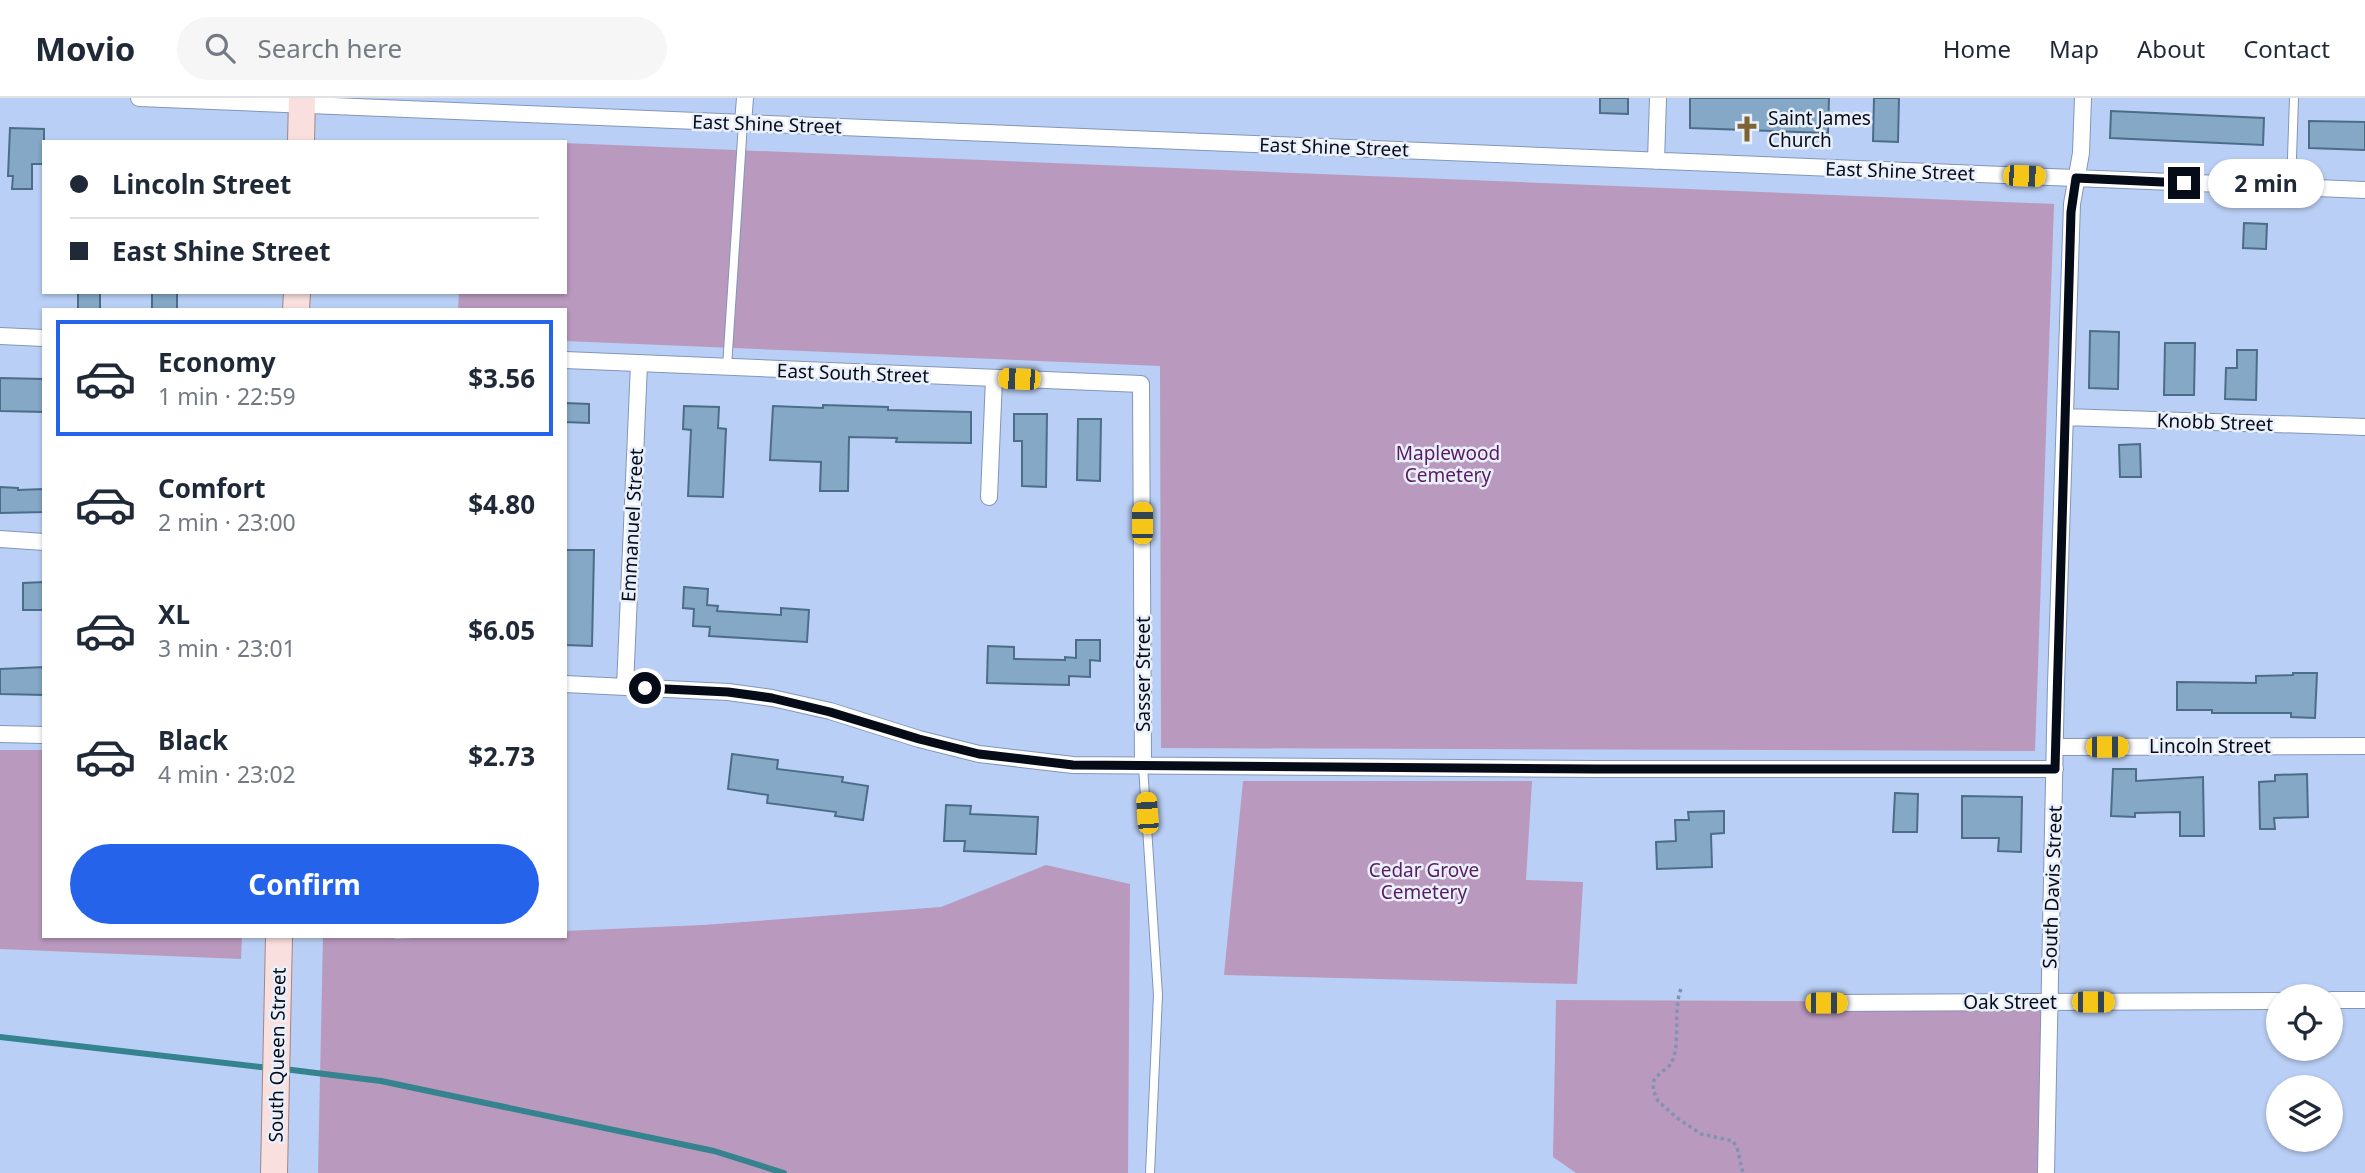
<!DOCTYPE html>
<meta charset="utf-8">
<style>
:root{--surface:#fff;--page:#f6f6f7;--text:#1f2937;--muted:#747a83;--line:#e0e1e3;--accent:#2563eb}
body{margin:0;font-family:"Noto Sans",sans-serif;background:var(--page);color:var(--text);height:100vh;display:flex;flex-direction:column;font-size:26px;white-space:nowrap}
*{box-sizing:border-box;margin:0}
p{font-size:23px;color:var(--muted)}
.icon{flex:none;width:38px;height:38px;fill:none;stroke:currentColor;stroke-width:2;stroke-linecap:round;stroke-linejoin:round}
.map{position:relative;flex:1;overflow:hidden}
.side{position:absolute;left:42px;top:210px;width:525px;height:630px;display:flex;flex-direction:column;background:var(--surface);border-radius:0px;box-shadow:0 2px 5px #0004}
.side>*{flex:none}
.guide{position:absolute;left:42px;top:42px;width:525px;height:154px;border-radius:0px;box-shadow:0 2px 5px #0004;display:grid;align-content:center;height:154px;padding:0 28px;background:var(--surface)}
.controls{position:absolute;left:2266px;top:886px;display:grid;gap:14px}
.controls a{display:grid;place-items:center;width:77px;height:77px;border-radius:50%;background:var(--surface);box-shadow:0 2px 5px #0004;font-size:35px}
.end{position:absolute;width:32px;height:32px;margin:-16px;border:9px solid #060b18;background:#fff;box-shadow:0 0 0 4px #fff}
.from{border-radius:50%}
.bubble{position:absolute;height:49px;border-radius:24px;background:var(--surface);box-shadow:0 2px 5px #0004;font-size:23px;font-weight:700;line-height:49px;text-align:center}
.car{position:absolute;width:21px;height:42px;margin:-21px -10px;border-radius:9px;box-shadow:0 0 5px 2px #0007;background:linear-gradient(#f5c518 24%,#345 0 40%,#f5c518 0 76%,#345 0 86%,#f5c518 0)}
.guide b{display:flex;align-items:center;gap:24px;height:66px;font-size:26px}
.guide b+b{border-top:2px solid var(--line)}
.guide i{width:18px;height:18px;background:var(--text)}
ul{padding:12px 0 0;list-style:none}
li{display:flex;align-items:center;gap:21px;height:116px;margin:0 14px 10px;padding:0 14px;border:4px solid transparent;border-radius:0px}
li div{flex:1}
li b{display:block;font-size:26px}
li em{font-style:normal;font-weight:700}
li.selected{border-color:var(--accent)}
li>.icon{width:63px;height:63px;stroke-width:1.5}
.primary-button{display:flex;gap:14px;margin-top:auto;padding:14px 28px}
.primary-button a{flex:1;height:80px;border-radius:42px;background:var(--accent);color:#fff;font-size:28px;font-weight:700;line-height:80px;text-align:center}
header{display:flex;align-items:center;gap:42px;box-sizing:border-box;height:98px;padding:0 35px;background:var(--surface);border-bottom:2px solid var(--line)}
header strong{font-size:33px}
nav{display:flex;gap:38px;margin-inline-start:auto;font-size:24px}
.search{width:490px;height:63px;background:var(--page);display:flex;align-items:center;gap:18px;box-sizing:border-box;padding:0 24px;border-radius:38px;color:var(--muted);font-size:26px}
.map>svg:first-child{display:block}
.green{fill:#b999be}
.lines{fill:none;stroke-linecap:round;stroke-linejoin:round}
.stream{stroke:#34838e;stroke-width:6}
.building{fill:#84a8c5;stroke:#4b6d88;stroke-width:2}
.lane-casing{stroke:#8296ba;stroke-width:10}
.street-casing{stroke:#8296ba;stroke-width:18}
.primary-casing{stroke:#a18689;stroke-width:28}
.path{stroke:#8292b0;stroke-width:3.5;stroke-dasharray:3.5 3.5;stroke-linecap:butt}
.lane{stroke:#fff;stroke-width:8}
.street{stroke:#fff;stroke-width:16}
.primary{stroke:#f9dfdd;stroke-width:26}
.route{stroke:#060b18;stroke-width:9}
.labels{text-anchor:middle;stroke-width:5;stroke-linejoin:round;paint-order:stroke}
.poi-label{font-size:19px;fill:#060b18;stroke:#e9f0fb;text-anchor:start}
.street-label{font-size:19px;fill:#060b18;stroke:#e9f0fb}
.park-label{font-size:19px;fill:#5a1b62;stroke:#e9f0fb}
</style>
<header>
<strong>Movio</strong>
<div class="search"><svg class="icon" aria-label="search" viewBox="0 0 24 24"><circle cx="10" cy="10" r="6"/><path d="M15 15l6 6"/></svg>Search here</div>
<nav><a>Home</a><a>Map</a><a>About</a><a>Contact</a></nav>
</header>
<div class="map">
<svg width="2365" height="1075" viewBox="0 0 2365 1075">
<rect width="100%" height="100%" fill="#bacff5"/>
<path class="green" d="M565 45 2054 106 2035 653 1161 650 1160 268 565 243V212H458L459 194H565Z
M0 652H44V838H242L241 861 0 851Z
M1243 683H1532L1526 782 1583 784 1577 886 1224 877Z
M1046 767 1130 786 1128 1075H318L323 838H394L395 841 451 838H565V833L703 827 941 809Z
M1556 902 2048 904 2044 1075H1576L1553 1059Z"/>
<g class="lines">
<path class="stream" d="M0 939 269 970
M284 971 381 983 714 1053 784 1075"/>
</g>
<path class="building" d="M1600 0H1628V16L1600 15Z
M1690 0H1829L1828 35 1690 30Z
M1874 0H1899L1898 44 1873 43Z
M2111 13 2264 20 2263 47 2110 40Z
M2309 23 2365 24V52L2309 50Z
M10 30 44 31V66H32V91H12L13 78H8Z
M2244 125 2267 126 2266 151 2243 150Z
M78 194H100V212H78Z
M152 194H177V212H152Z
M2090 233 2119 234 2118 291 2089 290Z
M2165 245H2195L2194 297H2164Z
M2237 252H2257L2256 302 2225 301 2226 270H2237Z
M0 280 44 281V314L0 313Z
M565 305 589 306V325L565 324Z
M823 307 888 309V312L971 314V345L896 344 897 340 849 339 848 393H820L821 364 770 362 773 308 823 310Z
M684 308 719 309 718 330 726 331 723 399 688 398 691 332 683 331Z
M1014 316H1047L1046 389 1022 388V343H1014Z
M1078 321H1101L1100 383 1077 382Z
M2140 346 2141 379H2120L2119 347Z
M0 389 18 390V392L44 391V414L0 415Z
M565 452H594L592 548 565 547Z
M44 484V512H23V485Z
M684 489 708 491 707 507 718 508 717 513 781 517V510L809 512 807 544 709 538 710 529 693 528 694 511 683 510Z
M1076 542H1100V563L1090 562V579L1069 578V587L987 585 988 548 1014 549V561L1065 562V559L1076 560Z
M44 569V597L0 596V571Z
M2293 575H2317L2315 620 2291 619V615H2212V612H2177V584L2256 585V578L2293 577Z
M732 656 778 662 777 671 843 679 842 684 868 688 863 722 835 718 836 714 767 705 768 697 728 691Z
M2113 671H2136V683L2203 679 2204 738H2180V714L2135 715V719L2111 718Z
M2307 676 2308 719 2274 720 2275 731H2260L2259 684 2275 683V677Z
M1895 695 1918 696 1917 734H1893Z
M1962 698 2022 699 2021 754 1998 753 1999 740H1962Z
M946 707 971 708 970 716 1038 719 1036 756 964 753 965 743H944Z
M1724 713V735L1711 736 1712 769 1657 771 1656 744 1676 743 1675 722H1689L1688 714Z"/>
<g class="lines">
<g class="lane-casing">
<path id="lane" d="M2291 89 2294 0
M727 269 743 25
M1143 668 1158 897 1150 1075"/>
</g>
<g class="street-casing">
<path id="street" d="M139 0 2365 92
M743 25 745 0
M1656 63 1658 0
M0 238 44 240
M565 262 1141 286 1143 668
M2065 319 2365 329
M989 399 994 281
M0 441 44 444
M565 586 728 594 772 600 830 613 919 641 979 656 1073 667 1596 671H2055
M625 589 639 266
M0 636 44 637
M2055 649 2365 648
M2331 902H2365
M1826 905 2278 903
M2046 1075 2056 586 2072 106 2081 55 2083 0"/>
</g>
<g class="primary-casing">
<path id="primary" d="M301 44 302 0
M296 212 297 194
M274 1075 279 838"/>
</g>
<path class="path" d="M1681 891C1672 913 1682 950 1670 967 1665 972 1658 976 1654 982L1653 992 1658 1003 1677 1020 1701 1036 1733 1043 1737 1050 1743 1075"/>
<use href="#lane" class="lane"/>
<use href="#street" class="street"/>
<use href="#primary" class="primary"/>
</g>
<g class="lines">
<path class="route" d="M645 590 728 594 772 600 830 614 919 641 979 656 1073 667 1596 671H2055L2071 114 2076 80 2184 85"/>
</g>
<defs>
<g id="church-bare" transform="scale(2.1)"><path d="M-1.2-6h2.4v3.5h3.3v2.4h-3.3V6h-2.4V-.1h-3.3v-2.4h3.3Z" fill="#7c6435" stroke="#e9f0fb" stroke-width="2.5" paint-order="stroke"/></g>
</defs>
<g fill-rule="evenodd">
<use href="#church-bare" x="1747" y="31"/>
</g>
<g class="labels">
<g class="poi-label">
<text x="1768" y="27">Saint James<tspan x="1768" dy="22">Church</tspan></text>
</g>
<g class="street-label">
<text transform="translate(767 26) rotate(2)" y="7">East Shine Street</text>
<text transform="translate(1334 49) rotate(2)" y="7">East Shine Street</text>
<text transform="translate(1900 73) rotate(2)" y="7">East Shine Street</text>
<text transform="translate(853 275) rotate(2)" y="7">East South Street</text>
<text transform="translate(2215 324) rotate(2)" y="7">Knobb Street</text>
<text transform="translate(632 427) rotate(-87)" y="7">Emmanuel Street</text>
<text transform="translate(1143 576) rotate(-90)" y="7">Sasser Street</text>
<text x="2210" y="655">Lincoln Street</text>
<text transform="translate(2052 789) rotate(-88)" y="7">South Davis Street</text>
<text x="2010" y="911">Oak Street</text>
<text transform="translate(277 957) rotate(-89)" y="7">South Queen Street</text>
</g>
<g class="park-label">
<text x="1448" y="362">Maplewood<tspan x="1448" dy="22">Cemetery</tspan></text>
<text x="1424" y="779">Cedar Grove<tspan x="1424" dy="22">Cemetery</tspan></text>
</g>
</g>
</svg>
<div class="controls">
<a><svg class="icon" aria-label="locate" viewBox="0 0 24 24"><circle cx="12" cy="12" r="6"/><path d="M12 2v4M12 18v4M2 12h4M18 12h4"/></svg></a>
<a><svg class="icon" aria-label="layers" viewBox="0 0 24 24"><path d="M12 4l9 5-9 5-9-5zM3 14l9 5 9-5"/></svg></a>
</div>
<i class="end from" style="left:645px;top:590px"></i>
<i class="end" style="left:2184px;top:85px"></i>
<div class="bubble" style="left:2208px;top:61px;width:116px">2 min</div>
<i class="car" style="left:2024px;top:78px;rotate:92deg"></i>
<i class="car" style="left:1019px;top:281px;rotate:272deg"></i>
<i class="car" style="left:1142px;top:425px;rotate:0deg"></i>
<i class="car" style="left:2107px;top:649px;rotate:90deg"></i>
<i class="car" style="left:1147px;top:715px;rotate:356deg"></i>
<i class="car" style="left:2093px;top:904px;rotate:90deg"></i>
<i class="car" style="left:1826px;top:905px;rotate:90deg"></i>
<div class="guide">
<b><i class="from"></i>Lincoln Street</b>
<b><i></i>East Shine Street</b>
</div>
<section class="side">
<ul>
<li class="selected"><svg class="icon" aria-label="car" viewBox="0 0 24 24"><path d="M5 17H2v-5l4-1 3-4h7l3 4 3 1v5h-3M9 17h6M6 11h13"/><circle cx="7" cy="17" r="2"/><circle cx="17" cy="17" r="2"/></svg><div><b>Economy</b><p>1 min · 22:59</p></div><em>$3.56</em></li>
<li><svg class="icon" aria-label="car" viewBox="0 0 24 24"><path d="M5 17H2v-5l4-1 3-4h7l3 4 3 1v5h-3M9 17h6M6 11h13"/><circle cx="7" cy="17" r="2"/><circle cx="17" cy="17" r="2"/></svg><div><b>Comfort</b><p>2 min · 23:00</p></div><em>$4.80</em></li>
<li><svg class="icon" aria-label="car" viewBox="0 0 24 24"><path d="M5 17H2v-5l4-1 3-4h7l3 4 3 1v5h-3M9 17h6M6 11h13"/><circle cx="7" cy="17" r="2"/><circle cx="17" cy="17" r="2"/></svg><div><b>XL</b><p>3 min · 23:01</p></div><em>$6.05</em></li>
<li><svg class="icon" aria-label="car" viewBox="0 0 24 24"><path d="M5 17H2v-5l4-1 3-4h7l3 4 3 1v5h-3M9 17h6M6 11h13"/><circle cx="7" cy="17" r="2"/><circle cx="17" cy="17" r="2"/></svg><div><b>Black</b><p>4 min · 23:02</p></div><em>$2.73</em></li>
</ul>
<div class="primary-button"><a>Confirm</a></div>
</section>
</div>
